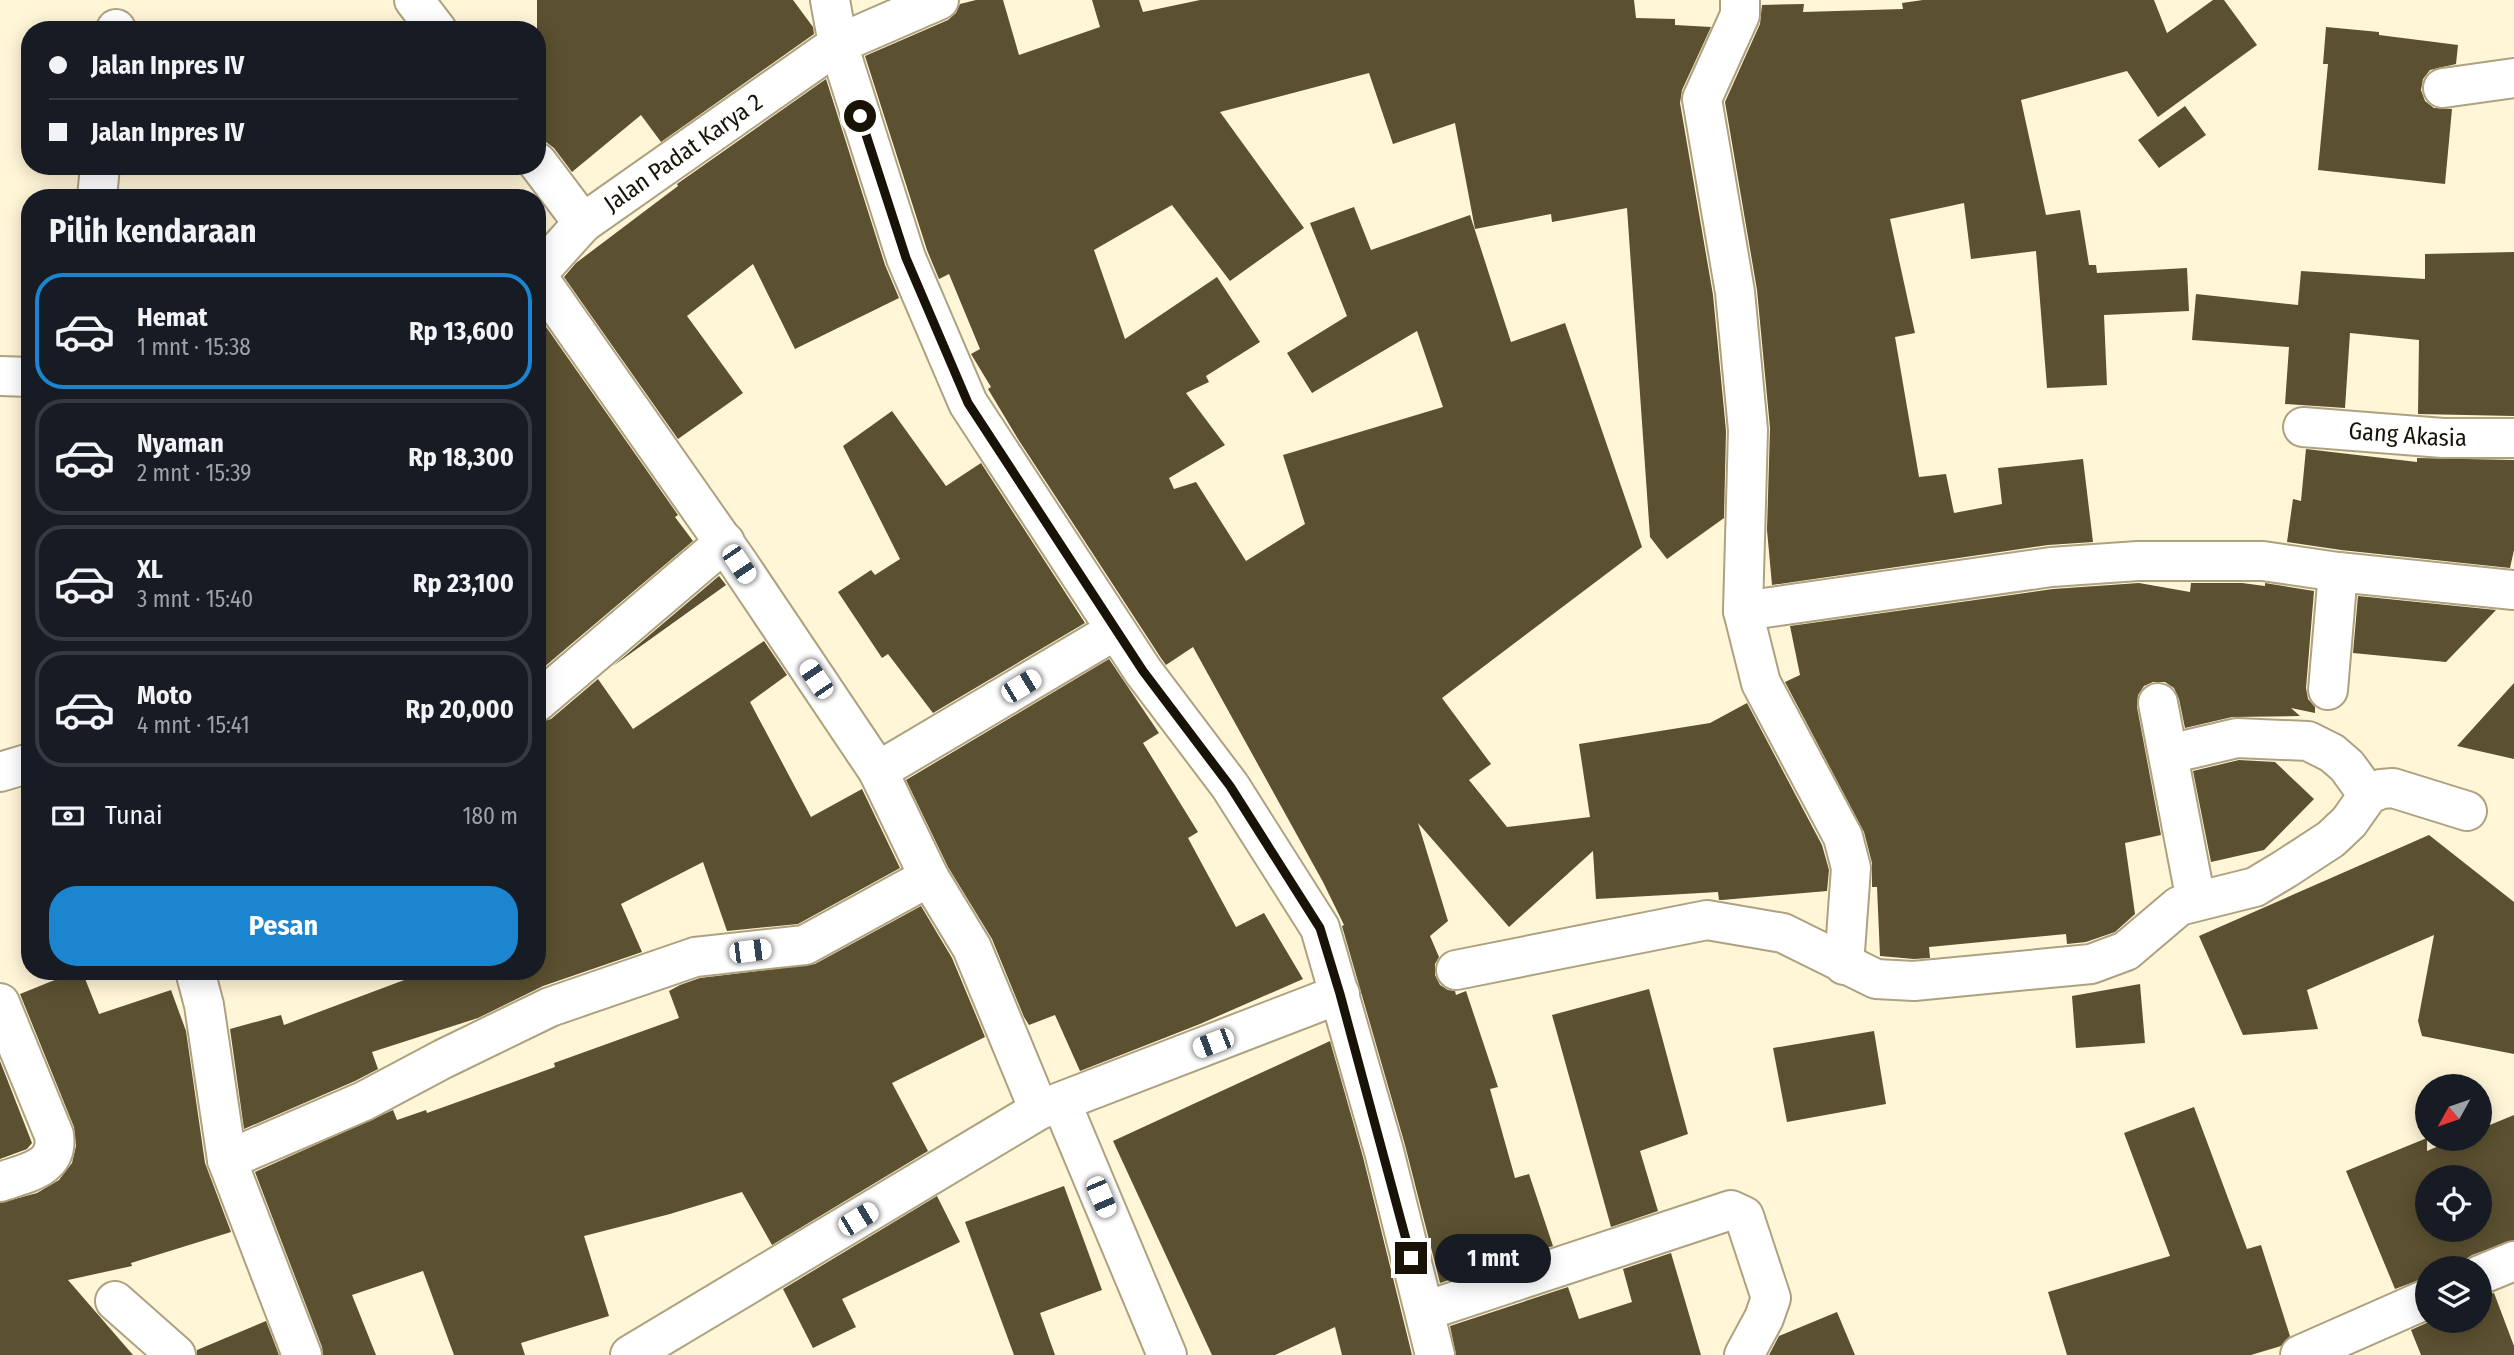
<!DOCTYPE html>
<html lang="id">
<meta charset="utf-8">
<style>
:root{--surface:#171b24;--page:#242831;--text:#f1f3f6;--muted:#9ea1a6;--line:#363941;--accent:#1b85cf}
body{margin:0;font-family:"Fira Sans Condensed",sans-serif;background:var(--page);color:var(--text);height:100vh;display:flex;flex-direction:column;font-size:26px;white-space:nowrap}
*{box-sizing:border-box;margin:0}
p{font-size:23px;color:var(--muted)}
.icon{flex:none;width:38px;height:38px;fill:none;stroke:currentColor;stroke-width:2;stroke-linecap:round;stroke-linejoin:round}
.map{position:relative;flex:1;overflow:hidden}
.sheet{position:absolute;left:21px;top:189px;width:525px;height:791px;display:flex;flex-direction:column;background:var(--surface);border-radius:28px;box-shadow:0 4px 18px #0003}
.sheet>*{flex:none}
.top-card{position:absolute;left:21px;top:21px;width:525px;height:154px;border-radius:28px;box-shadow:0 4px 18px #0003;display:grid;align-content:center;height:154px;padding:0 28px;background:var(--surface)}
.needle{width:46px;rotate:230deg}
.buttons{position:absolute;left:2415px;top:1074px;display:grid;gap:14px}
.buttons a{display:grid;place-items:center;width:77px;height:77px;border-radius:50%;background:var(--surface);box-shadow:0 4px 18px #0003;font-size:35px}
.end{position:absolute;width:32px;height:32px;margin:-16px;border:9px solid #181306;background:#fff;box-shadow:0 0 0 4px #fff}
.from{border-radius:50%}
.bubble{position:absolute;height:49px;border-radius:24px;background:var(--surface);box-shadow:0 4px 18px #0003;font-size:23px;font-weight:700;line-height:49px;text-align:center}
.car{position:absolute;width:21px;height:42px;margin:-21px -10px;border-radius:9px;box-shadow:0 0 5px 2px #0007;background:linear-gradient(#fff 24%,#345 0 40%,#fff 0 76%,#345 0 86%,#fff 0)}
.top-card b{display:flex;align-items:center;gap:24px;height:66px;font-size:26px}
.top-card b+b{border-top:2px solid var(--line)}
.top-card i{width:18px;height:18px;background:var(--text)}
ul{padding:0;list-style:none}
li{display:flex;align-items:center;gap:21px;height:116px;margin:0 14px 10px;padding:0 14px;border:4px solid var(--line);border-radius:28px}
li div{flex:1}
li b{display:block;font-size:26px}
li em{font-style:normal;font-weight:700}
li.on{border-color:var(--accent)}
li>.icon{width:63px;height:63px;stroke-width:1.5}
h2{padding:0 28px;font-size:32px;line-height:84px}
.pay{display:flex;align-items:center;gap:18px;height:77px;padding:0 28px;font-size:26px}
.pay p{margin-inline-start:auto}
.primary-button{display:flex;gap:14px;margin-top:auto;padding:14px 28px}
.primary-button a{flex:1;height:80px;border-radius:28px;background:var(--accent);color:#fff;font-size:28px;font-weight:700;line-height:80px;text-align:center}
.map>svg:first-child{display:block}
.building{fill:#5b5030;fill-rule:evenodd}
.lines{fill:none;stroke-linecap:round;stroke-linejoin:round}
.minor-casing{stroke:#ada17f;stroke-width:42}
.minor{stroke:#fff;stroke-width:38}
.route{stroke:#181306;stroke-width:9}
.labels{text-anchor:middle;stroke-width:7;stroke-linejoin:round;paint-order:stroke}
.street-label{font-size:24px;fill:#181306;stroke:#fff5d7}
</style>
<div class="map">
<svg width="2514" height="1355" viewBox="0 0 2514 1355">
<rect width="100%" height="100%" fill="#fff5d7"/>
<path class="building" d="M537 0H793L813 27 814 34 661 142 641 115 572 172 554 148 546 142 537 141Z
M976 0H1003L1019 55 1100 27 1092 0H1139L1143 12 1200 0H1634L1636 18 1675 19V25L1711 27 1682 90 1680 103 1713 295 1726 431 1724 518 1667 559 1650 537 1627 208 1552 222 1551 214 1475 229 1455 123 1393 144 1369 73 1220 112 1304 228 1230 281 1172 205 1094 250 1125 339 1217 277 1260 342 1206 376 1209 382 1186 393 1225 445 1169 478 1174 489 1196 482 1246 561 1305 524 1283 455 1443 407 1417 331 1312 393 1287 353 1347 316 1310 223 1354 207 1371 250 1470 215 1511 342 1565 323 1642 547 1442 698 1491 764 1469 780 1507 827 1590 817 1579 744 1710 723 1747 703 1822 845 1829 870 1827 891 1722 900H1719L1718 892 1596 899 1593 851 1509 927 1418 823 1448 921 1430 936 1439 957 1435 964V975L1440 985 1448 990 1455 991 1456 995 1466 991 1498 1087 1490 1089 1515 1178 1529 1174 1553 1246 1440 1283 1405 1145 1342 926 1344 925 1323 882 1193 647 1166 665 1161 658 1018 439 988 389 991 387 971 354 980 349 949 274 939 279 927 250 865 56 948 20 956 13 960 4Z
M1923 0H2154L2167 33 2213 0H2224L2257 45 2158 117 2127 71 2021 100 2046 215 2080 210 2089 265H2096L2097 273 2187 268 2189 311 2104 315 2107 385 2047 388 2036 251 1971 259 1964 203 1890 219 1915 333 1895 337 1919 477 1946 474 1954 513 2002 504 1998 468 2083 459 2093 542 2048 545 1772 585 1767 530 1770 428 1757 290 1725 102 1760 24 1762 5 1804 4 1803 12 1903 9 1902 3Z
M2326 27 2379 32V35L2458 45 2456 64 2430 70 2423 79 2421 90 2425 101 2434 108 2452 109 2445 184 2318 170 2328 64H2323Z
M826 79 885 265 899 298 795 349 753 264 687 316 743 393 678 439 564 277 576 263 678 186 677 184Z
M2185 106 2206 135 2159 168 2138 140Z
M2514 252V416L2418 414 2419 340 2350 333 2345 408 2285 404 2289 347 2192 340 2196 294 2298 305 2301 271 2425 279V254Z
M537 314 678 515 675 517 693 541 537 673Z
M892 411 946 486 981 463 1085 623 933 713 888 654 882 658 838 592 871 570 875 575 900 559 843 446Z
M2306 449 2417 462V458L2514 460V550L2510 568 2341 550 2287 542 2293 499 2301 501Z
M719 576 726 585 613 666Z
M2139 583 2190 592 2191 583H2242L2265 586V583L2314 591 2306 688 2308 699 2315 707V713L2291 708 2300 716 2232 717 2185 728 2179 699 2174 688 2165 682H2153L2144 686 2138 695 2137 707 2161 835 2125 843 2135 914 2115 932 2086 942 2067 944 2066 934 1929 947 1930 958 1914 959 1880 956 1877 887H1872V863L1864 832 1785 682 1800 675 1790 626 2053 589Z
M2358 596 2496 610 2446 662 2353 653Z
M764 641 787 675 750 702 811 817 862 789 900 868 798 924 727 931 703 862 621 904 642 952 543 986 478 1018 372 1052 378 1069 355 1081 244 1129 230 1029 281 1015 284 1025 407 979 405 971H537V723L551 719 598 679 633 729Z
M1109 659 1159 733 1143 743 1198 832 1188 838 1236 927 1264 913 1303 979 1200 1024 1080 1071 1055 1015 1029 1025 1024 1017 992 939 948 867 906 780Z
M2514 683V759L2457 746Z
M2239 760 2275 762 2314 799 2264 850 2211 862 2193 771Z
M2429 835 2514 902V1054L2422 1036 2418 1021 2434 935 2307 990 2318 1029 2243 1035 2199 936Z
M921 906 952 958 985 1037 892 1083 928 1151 772 1245 742 1192 670 1214 584 1236 609 1316 521 1343 525 1355H454L423 1271 352 1295 376 1355H323L322 1347 255 1172 393 1110 397 1120 426 1110 427 1113 555 1067 554 1063 679 1018 669 991 680 985 700 978 815 964Z
M77 971H82L99 1014 171 990 186 1031 205 1163 231 1232 131 1263 132 1266 68 1280 133 1355H0V1203L37 1193 59 1180 72 1163 76 1146 74 1127 20 994Z
M2140 984 2145 1043 2076 1048 2072 996Z
M1649 989 1688 1134 1640 1151 1658 1211 1611 1227 1552 1015Z
M1874 1031 1886 1104 1787 1122 1773 1048Z
M1330 1041 1363 1157 1412 1355H1342L1335 1327 1275 1355H1212L1113 1141Z
M0 1061 32 1143 27 1149 0 1159Z
M2194 1107 2247 1249 2261 1245 2290 1336 2281 1346 2251 1355H2067L2048 1292 2170 1256 2124 1133Z
M2514 1115V1240L2472 1255 2463 1261 2460 1269H2427V1277L2395 1289 2346 1171 2427 1138V1151L2455 1139H2480V1129ZM2427 1178H2480V1230H2427Z
M1064 1186 1102 1290 1040 1313 1055 1355H1014L965 1222Z
M937 1196 960 1242 842 1299 856 1327 813 1348 783 1289Z
M1671 1253 1701 1355H1456L1450 1326 1568 1287 1579 1319 1632 1302 1623 1269Z
M2494 1293 2514 1346V1355H2421L2411 1330 2431 1321H2480V1296Z
M1837 1312 1855 1355H1769L1779 1336Z
M266 1321 279 1355H197V1350Z"/>
<g class="lines">
<g class="minor-casing">
<g id="minor">
<path d="M414 0 437 30"/>
<path d="M830 0 838 44 906 258 968 403 1143 671 1230 786 1320 928 1384 1151 1435 1355"/>
<path d="M1740 0V15L1702 99 1735 292 1748 430 1743 611 1761 683 1843 837 1851 868 1844 965"/>
<path d="M116 30V29"/>
<path d="M2443 88 2514 78"/>
<path d="M537 162 583 223"/>
<path d="M97 198 100 166"/>
<path id="s1" d="M537 274 583 223 838 44 939 0"/>
<path d="M537 276 739 564 878 771 929 877 972 948 1039 1110"/>
<path d="M0 376 30 377"/>
<path id="s2" d="M2303 427 2443 438H2514"/>
<path d="M1743 611 2051 567 2138 561H2263L2338 572 2514 590"/>
<path d="M2328 690 2338 572"/>
<path d="M537 702 725 542"/>
<path d="M2158 703 2196 901"/>
<path d="M2169 754 2237 738 2308 741 2332 753 2347 766 2368 795"/>
<path d="M878 771 1116 630"/>
<path d="M0 772 30 763"/>
<path d="M1456 970 1707 920 1783 933 1876 979 1914 981 2091 964 2126 951 2179 906 2255 887 2285 869 2331 839 2349 822 2368 795 2381 789 2393 788 2467 811"/>
<path d="M195 971 204 1005 227 1160 302 1355"/>
<path d="M0 1003 54 1135C59 1169 25 1173 0 1182"/>
<path d="M1061 1102 1167 1355"/>
<path d="M227 1160 364 1101 443 1059 550 1007 695 957 805 945 929 877"/>
<path d="M2480 1275 2514 1261"/>
<path d="M115 1301 176 1355"/>
<path d="M1425 1311 1731 1210 1744 1216 1771 1298 1764 1318 1744 1355"/>
<path d="M630 1355 1039 1110 1340 994"/>
<path d="M2300 1355 2427 1299"/>
</g>
</g>
<use href="#minor" class="minor"/>
</g>
<g class="lines">
<path class="route" d="M860 116 906 258 968 403 1143 671 1230 786 1320 928 1340 994 1411 1258"/>
</g>
<g class="labels">
<g class="street-label">
<text dy="8" stroke="none"><textPath href="#s1" startOffset="191">Jalan Padat Karya 2</textPath></text>
<text dy="8" stroke="none"><textPath href="#s2" startOffset="105">Gang Akasia</textPath></text>
</g>
</g>
</svg>
<div class="buttons">
<a><svg class="needle" viewBox="-14 -14 28 28"><path d="M0-13l5 13h-10z" fill="#e53935"/><path d="M0 13l5-13h-10z" fill="#9ea1a6"/></svg></a>
<a><svg class="icon" aria-label="locate" viewBox="0 0 24 24"><circle cx="12" cy="12" r="6"/><path d="M12 2v4M12 18v4M2 12h4M18 12h4"/></svg></a>
<a><svg class="icon" aria-label="layers" viewBox="0 0 24 24"><path d="M12 4l9 5-9 5-9-5zM3 14l9 5 9-5"/></svg></a>
</div>
<i class="end from" style="left:860px;top:116px"></i>
<i class="end" style="left:1411px;top:1258px"></i>
<div class="bubble" style="left:1435px;top:1234px;width:116px">1 mnt</div>
<i class="car" style="left:739px;top:564px;rotate:146deg"></i>
<i class="car" style="left:816px;top:679px;rotate:326deg"></i>
<i class="car" style="left:1021px;top:686px;rotate:59deg"></i>
<i class="car" style="left:750px;top:951px;rotate:83deg"></i>
<i class="car" style="left:1213px;top:1043px;rotate:249deg"></i>
<i class="car" style="left:1101px;top:1197px;rotate:157deg"></i>
<i class="car" style="left:858px;top:1219px;rotate:59deg"></i>
<div class="top-card">
<b><i class="from"></i>Jalan Inpres IV</b>
<b><i></i>Jalan Inpres IV</b>
</div>
<section class="sheet">
<h2>Pilih kendaraan</h2>
<ul>
<li class="on"><svg class="icon" aria-label="car" viewBox="0 0 24 24"><path d="M5 17H2v-5l4-1 3-4h7l3 4 3 1v5h-3M9 17h6M6 11h13"/><circle cx="7" cy="17" r="2"/><circle cx="17" cy="17" r="2"/></svg><div><b>Hemat</b><p>1 mnt · 15:38</p></div><em>Rp 13,600</em></li>
<li><svg class="icon" aria-label="car" viewBox="0 0 24 24"><path d="M5 17H2v-5l4-1 3-4h7l3 4 3 1v5h-3M9 17h6M6 11h13"/><circle cx="7" cy="17" r="2"/><circle cx="17" cy="17" r="2"/></svg><div><b>Nyaman</b><p>2 mnt · 15:39</p></div><em>Rp 18,300</em></li>
<li><svg class="icon" aria-label="car" viewBox="0 0 24 24"><path d="M5 17H2v-5l4-1 3-4h7l3 4 3 1v5h-3M9 17h6M6 11h13"/><circle cx="7" cy="17" r="2"/><circle cx="17" cy="17" r="2"/></svg><div><b>XL</b><p>3 mnt · 15:40</p></div><em>Rp 23,100</em></li>
<li><svg class="icon" aria-label="car" viewBox="0 0 24 24"><path d="M5 17H2v-5l4-1 3-4h7l3 4 3 1v5h-3M9 17h6M6 11h13"/><circle cx="7" cy="17" r="2"/><circle cx="17" cy="17" r="2"/></svg><div><b>Moto</b><p>4 mnt · 15:41</p></div><em>Rp 20,000</em></li>
</ul>
<div class="pay"><svg class="icon" aria-label="cash" viewBox="0 0 24 24"><path d="M3 7h18v10H3z"/><circle cx="12" cy="12" r="2"/></svg>Tunai<p>180 m</p></div>
<div class="primary-button"><a>Pesan</a></div>
</section>
</div>
